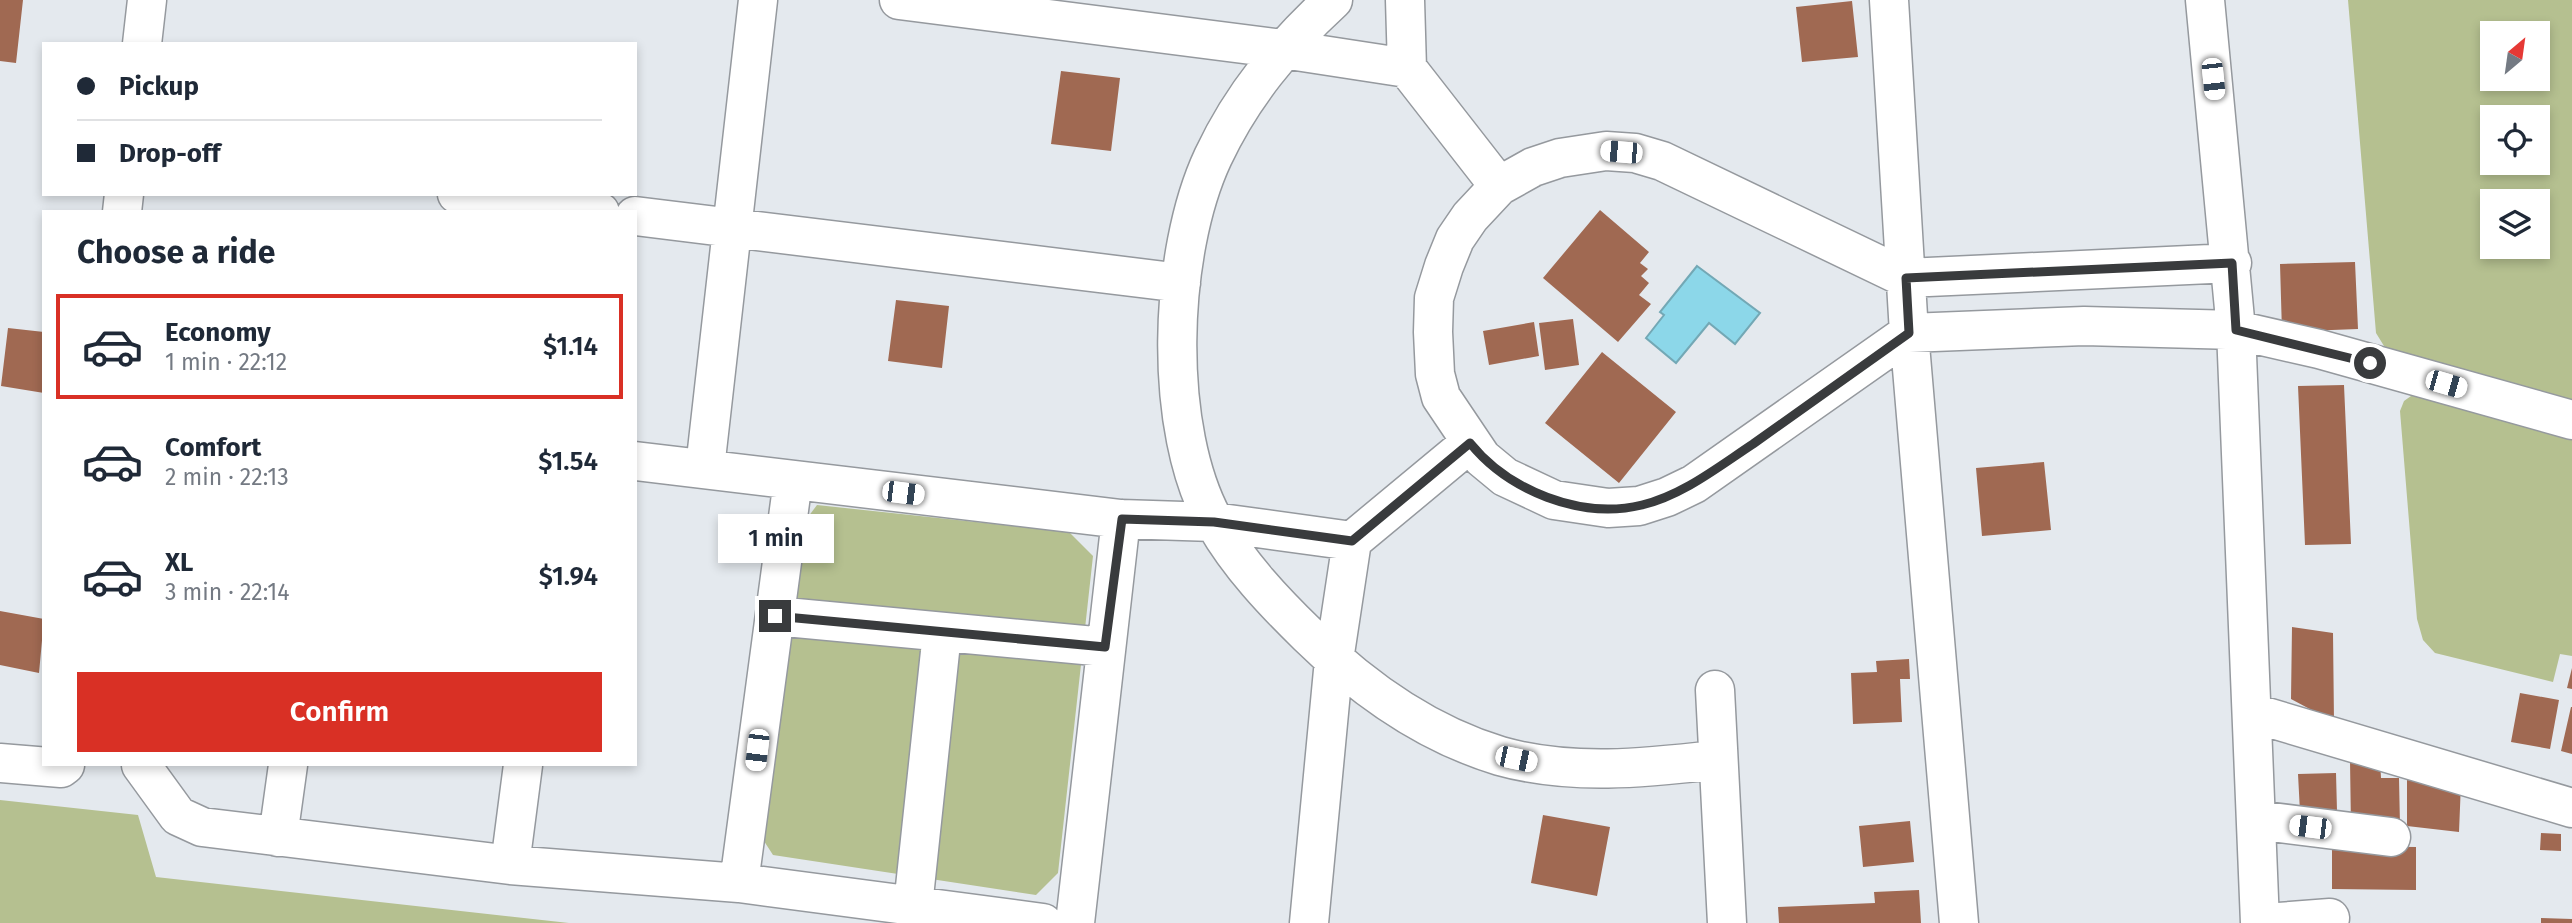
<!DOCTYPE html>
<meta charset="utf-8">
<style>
:root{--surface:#fff;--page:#f2f2f3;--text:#1f2937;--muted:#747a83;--line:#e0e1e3;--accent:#d93025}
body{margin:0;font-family:"Fira Sans",sans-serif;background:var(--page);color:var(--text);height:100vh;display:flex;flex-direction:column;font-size:26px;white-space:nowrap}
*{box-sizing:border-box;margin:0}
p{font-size:23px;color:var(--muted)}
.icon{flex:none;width:38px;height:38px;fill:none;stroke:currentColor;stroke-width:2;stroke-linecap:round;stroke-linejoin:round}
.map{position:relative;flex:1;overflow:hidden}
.side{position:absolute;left:42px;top:210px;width:595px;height:556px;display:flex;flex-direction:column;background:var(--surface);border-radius:0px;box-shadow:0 4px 10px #0003}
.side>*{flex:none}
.banner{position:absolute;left:42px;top:42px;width:595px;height:154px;border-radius:0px;box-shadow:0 4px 10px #0003;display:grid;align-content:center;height:154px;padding:0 35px;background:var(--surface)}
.needle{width:46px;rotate:29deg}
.tools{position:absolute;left:2480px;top:21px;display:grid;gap:14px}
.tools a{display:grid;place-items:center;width:70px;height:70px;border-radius:0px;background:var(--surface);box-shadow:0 4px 10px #0003;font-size:35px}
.end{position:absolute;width:32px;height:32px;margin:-16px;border:9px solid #393b3d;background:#fff;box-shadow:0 0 0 4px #fff}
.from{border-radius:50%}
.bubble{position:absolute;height:49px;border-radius:0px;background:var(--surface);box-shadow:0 4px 10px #0003;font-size:23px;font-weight:600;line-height:49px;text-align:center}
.car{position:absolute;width:21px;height:42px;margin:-21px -10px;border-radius:9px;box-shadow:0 0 5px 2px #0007;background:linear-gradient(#fff 24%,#345 0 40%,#fff 0 76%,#345 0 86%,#fff 0)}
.banner b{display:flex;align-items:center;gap:24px;height:66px;font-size:26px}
.banner b+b{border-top:2px solid var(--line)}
.banner i{width:18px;height:18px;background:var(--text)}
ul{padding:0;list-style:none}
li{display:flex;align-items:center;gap:21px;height:105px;margin:0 14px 10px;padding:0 21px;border:4px solid transparent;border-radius:0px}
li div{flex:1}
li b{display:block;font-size:26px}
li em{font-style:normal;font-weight:600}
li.selected{border-color:var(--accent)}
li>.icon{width:63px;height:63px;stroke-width:1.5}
h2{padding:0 35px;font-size:32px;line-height:84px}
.action{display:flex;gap:14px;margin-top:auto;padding:14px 35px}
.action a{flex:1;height:80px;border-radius:0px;background:var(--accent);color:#fff;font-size:28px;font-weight:600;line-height:80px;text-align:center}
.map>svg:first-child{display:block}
.green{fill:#b5c090;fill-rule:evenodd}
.water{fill:#8cd7e9;stroke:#73a8b5;stroke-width:2}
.building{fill:#a06952}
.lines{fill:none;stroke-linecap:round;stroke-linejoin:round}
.minor-casing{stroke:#95999e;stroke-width:41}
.minor{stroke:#fff;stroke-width:38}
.route{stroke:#393b3d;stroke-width:9}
</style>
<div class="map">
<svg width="2572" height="923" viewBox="0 0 2572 923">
<rect width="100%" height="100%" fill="#e4e9ee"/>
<path class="green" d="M2348 0H2572V403L2397 353 2384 346 2376 333ZM2492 33H2538V79H2492ZM2492 117H2538V163H2492ZM2492 201H2538V247H2492Z
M2411 396 2424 397 2572 438V656L2560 654 2553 682 2435 653 2423 640 2417 619 2400 411 2404 401Z
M817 505 1069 532 1093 556 1058 873 1036 895 773 855 760 835 799 529Z
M0 800 138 815 156 877 569 923H0Z"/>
<path class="water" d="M1697 266 1760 313 1735 344 1709 323 1676 363 1646 338 1664 315 1660 312Z"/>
<path class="building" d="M0 0H23L16 63 0 61Z
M1852 1 1858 57 1802 62 1796 7Z
M1061 71 1120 78 1111 151 1051 144Z
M1600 210 1649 252 1640 263 1648 269 1641 276 1649 283 1639 295 1651 304 1618 342 1543 278Z
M2355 262 2358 329 2282 332 2280 264Z
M896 300 949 306 942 368 888 361Z
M1573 319 1579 365 1545 370 1539 323Z
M1534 322 1539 356 1489 365 1483 331Z
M8 328 44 332V393L1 386Z
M1602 352 1676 412 1619 483 1545 423Z
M2344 385 2351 544 2305 545 2298 386Z
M2044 462 2051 530 1982 536 1976 468Z
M0 611 44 619 39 673 0 665Z
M2292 627 2333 633 2334 722 2291 699Z
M1909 659 1910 679H1900L1902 722 1853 724 1851 673 1877 672 1876 661Z
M2572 668V689L2567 688Z
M2520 693 2559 700 2550 749 2511 742Z
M2571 707H2572V754L2561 751Z
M2380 759 2381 778H2399L2400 826 2351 827 2350 760Z
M2336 773 2337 811 2300 812 2298 774Z
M2407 780 2461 783 2459 832 2407 826Z
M1543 815 1610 827 1597 896 1531 883Z
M1910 821 1914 862 1863 867 1859 826Z
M2541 833 2561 834V851L2540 850Z
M2332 846 2416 847V890L2332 889Z
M1919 890 1921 923H1779L1778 907 1875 903 1874 892Z
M2541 918 2572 919V923H2541Z"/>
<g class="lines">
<g class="minor-casing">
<path id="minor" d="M899 0 1283 49 1407 68
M1333 0C1283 46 1242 95 1213 157 1168 253 1162 430 1215 523 1239 565 1274 602 1308 635 1362 688 1427 734 1500 756 1571 776 1645 768 1716 760
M1405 0 1407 68 1499 186
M1889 0 1909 333 1959 923
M2205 0 2236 330 2260 923
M142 44 147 0
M457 194 600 212
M122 212 124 194
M635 216 1181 283
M2232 263 1906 278 1662 161 1635 153 1606 151 1560 158 1533 167 1499 186 1470 217 1455 239 1444 266 1434 298 1433 332 1435 374 1441 397 1482 458 1505 477 1554 500 1608 508 1639 506 1667 497 1694 484 1909 333 2084 326 2236 330 2319 349 2572 420
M635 461 1121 519 1214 522 1352 541
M705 468 758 0
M775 616 1105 647
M1715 690 1727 923
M2253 713 2572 808
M0 763 61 768 65 765
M141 765 178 816 202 827 510 865 739 883 1043 923
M2256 820 2391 837
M278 837 288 765
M510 865 523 765
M739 883 793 480
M913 906 942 633
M1075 923 1121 519
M1309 923 1334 660 1352 541 1470 443
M2265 923 2330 918"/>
</g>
<use href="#minor" class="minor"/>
</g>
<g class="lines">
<path class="route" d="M775 616 1105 647 1122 519 1214 522 1352 541 1470 443C1508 490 1580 520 1642 505 1683 495 1718 467 1753 444 1805 407 1857 370 1909 333L1906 278 2232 263 2236 330 2370 363"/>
</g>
</svg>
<div class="tools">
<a><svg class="needle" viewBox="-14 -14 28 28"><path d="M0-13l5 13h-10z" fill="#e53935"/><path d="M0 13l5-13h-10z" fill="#747a83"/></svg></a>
<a><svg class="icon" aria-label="locate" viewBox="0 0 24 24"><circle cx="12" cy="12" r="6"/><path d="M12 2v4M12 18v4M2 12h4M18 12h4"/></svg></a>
<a><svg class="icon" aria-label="layers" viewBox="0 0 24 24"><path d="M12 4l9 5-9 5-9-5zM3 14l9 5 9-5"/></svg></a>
</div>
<i class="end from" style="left:2370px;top:363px"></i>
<i class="end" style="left:775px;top:616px"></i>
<div class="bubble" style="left:718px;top:514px;width:116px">1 min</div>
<i class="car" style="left:2213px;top:79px;rotate:174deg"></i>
<i class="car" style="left:1621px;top:152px;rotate:275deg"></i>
<i class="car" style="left:2446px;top:384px;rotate:106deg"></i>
<i class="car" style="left:903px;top:493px;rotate:97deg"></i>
<i class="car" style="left:757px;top:750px;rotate:187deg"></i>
<i class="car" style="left:1516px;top:759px;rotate:102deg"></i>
<i class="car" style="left:2310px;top:827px;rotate:277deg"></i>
<div class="banner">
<b><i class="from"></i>Pickup</b>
<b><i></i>Drop-off</b>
</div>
<section class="side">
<h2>Choose a ride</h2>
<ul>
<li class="selected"><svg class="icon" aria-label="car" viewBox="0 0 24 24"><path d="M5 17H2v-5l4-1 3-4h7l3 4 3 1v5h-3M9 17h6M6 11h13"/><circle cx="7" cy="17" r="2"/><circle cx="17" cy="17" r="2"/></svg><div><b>Economy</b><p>1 min · 22:12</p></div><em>$1.14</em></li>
<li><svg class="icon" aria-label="car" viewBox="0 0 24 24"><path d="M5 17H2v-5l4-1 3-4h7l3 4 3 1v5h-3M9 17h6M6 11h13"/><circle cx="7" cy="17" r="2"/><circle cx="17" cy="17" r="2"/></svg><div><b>Comfort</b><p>2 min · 22:13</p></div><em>$1.54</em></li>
<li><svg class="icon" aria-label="car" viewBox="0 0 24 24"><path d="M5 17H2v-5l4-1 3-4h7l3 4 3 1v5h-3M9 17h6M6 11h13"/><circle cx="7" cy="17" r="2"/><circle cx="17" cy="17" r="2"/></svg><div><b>XL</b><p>3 min · 22:14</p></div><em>$1.94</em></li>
</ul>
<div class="action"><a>Confirm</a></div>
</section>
</div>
